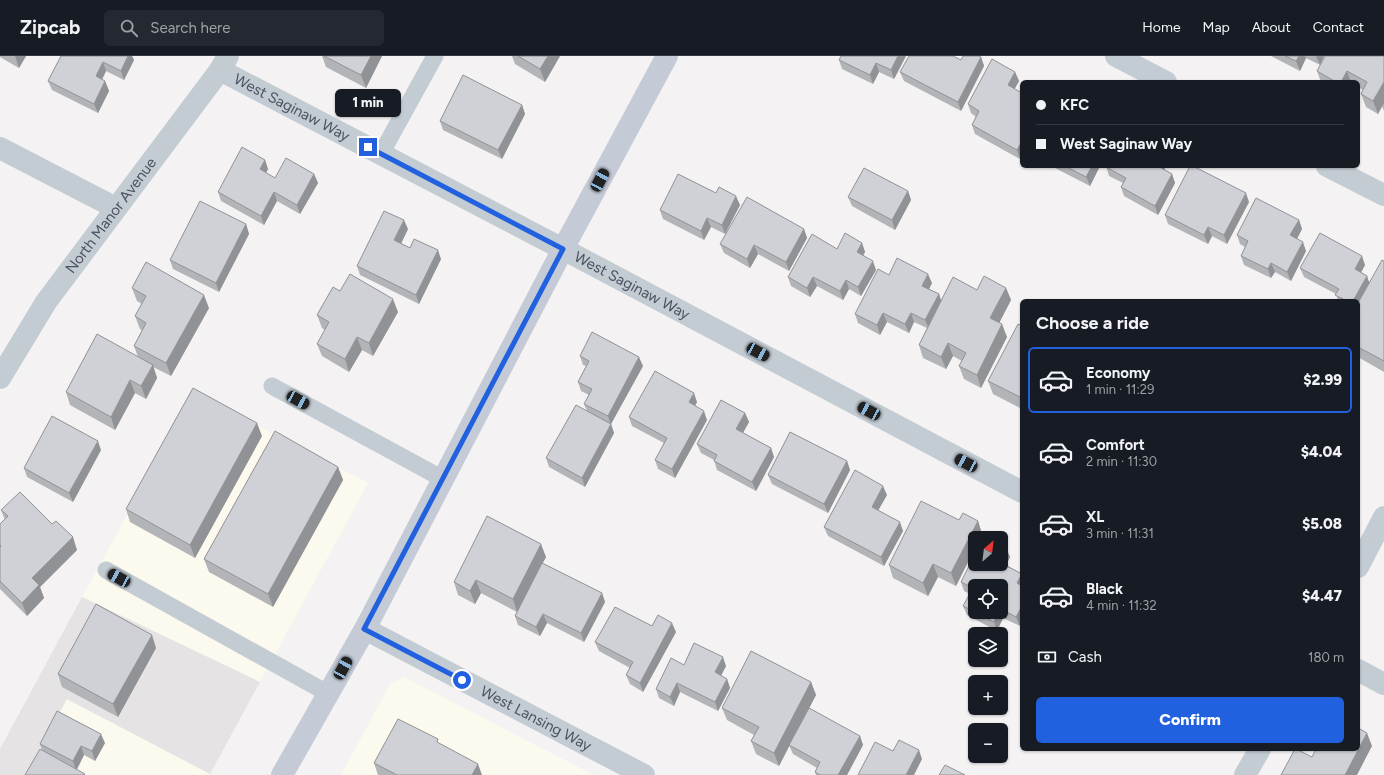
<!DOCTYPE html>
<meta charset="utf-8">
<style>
:root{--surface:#171b24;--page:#242831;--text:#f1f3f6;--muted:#9ea1a6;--line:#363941;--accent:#2161df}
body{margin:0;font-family:Figtree,sans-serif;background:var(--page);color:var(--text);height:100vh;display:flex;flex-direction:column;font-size:15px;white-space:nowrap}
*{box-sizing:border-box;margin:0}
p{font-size:13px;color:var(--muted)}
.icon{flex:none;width:22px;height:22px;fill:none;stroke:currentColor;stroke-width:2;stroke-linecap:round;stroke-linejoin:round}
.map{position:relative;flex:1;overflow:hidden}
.panel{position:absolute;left:1020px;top:243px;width:340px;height:452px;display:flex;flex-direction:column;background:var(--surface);border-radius:6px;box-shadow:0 1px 3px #0004}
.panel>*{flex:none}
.banner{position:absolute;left:1020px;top:24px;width:340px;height:88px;border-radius:6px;box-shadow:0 1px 3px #0004;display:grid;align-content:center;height:88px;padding:0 16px;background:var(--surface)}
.needle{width:26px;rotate:28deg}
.fabs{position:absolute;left:968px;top:475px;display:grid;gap:8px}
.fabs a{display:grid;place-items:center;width:40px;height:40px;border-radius:6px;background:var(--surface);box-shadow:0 1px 3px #0004;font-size:20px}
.end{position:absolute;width:18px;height:18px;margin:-9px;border:5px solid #2161df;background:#fff;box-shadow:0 0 0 2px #fff}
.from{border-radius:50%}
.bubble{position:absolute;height:28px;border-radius:6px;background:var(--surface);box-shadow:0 1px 3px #0004;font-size:13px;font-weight:800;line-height:28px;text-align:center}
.car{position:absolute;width:12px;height:24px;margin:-12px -6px;border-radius:5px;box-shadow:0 0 3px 1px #0007;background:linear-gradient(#222 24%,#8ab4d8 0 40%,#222 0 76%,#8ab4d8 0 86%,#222 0)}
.banner b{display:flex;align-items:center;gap:14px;height:38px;font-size:15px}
.banner b+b{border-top:1px solid var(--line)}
.banner i{width:10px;height:10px;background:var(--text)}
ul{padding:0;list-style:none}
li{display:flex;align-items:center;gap:12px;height:66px;margin:0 8px 6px;padding:0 8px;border:2px solid transparent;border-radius:6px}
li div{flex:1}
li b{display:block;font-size:15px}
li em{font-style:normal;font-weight:800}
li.active{border-color:var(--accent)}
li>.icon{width:36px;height:36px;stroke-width:1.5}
h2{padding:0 16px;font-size:18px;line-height:48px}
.pay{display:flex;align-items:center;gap:10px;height:44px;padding:0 16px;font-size:15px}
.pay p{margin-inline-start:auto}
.primary-button{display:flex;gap:8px;margin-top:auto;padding:8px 16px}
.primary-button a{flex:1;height:46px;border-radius:6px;background:var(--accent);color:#fff;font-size:16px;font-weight:800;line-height:46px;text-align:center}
header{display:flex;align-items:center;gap:24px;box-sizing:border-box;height:56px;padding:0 20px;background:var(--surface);border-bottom:1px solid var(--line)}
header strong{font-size:19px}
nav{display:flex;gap:22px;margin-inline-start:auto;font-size:14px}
.search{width:280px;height:36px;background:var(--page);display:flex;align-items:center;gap:10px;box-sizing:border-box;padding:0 14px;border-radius:6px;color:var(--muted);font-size:15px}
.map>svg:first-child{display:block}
.commercial{fill:#fcf9ee}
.education{fill:#e5e3e4}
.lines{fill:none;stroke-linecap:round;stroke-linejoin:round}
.service{stroke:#c3cbd3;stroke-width:17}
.minor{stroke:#c3cbd3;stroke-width:22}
.secondary{stroke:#c4cbd7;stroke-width:22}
.wall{fill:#b2b4b8;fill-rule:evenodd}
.shaded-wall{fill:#919296}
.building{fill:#cfd1d6;stroke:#919296}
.route{stroke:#2161df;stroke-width:5}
.labels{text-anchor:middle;stroke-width:4;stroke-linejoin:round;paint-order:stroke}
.street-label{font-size:15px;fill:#4a535f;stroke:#fff}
</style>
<header>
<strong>Zipcab</strong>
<div class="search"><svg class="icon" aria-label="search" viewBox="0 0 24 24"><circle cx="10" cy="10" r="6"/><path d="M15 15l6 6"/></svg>Search here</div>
<nav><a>Home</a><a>Map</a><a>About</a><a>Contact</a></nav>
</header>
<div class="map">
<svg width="1384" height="719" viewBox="0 0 1384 719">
<rect width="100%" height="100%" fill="#f4f2f2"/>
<path class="commercial" d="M194 337 368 427 260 626 82 541Z
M404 621 594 719H341L390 628Z
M66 643 210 718V719H25Z"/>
<path class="education" d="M82 541 260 626 210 718 67 643 25 719H0V693Z"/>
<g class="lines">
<path class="service" d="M381 98 435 0
M272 330 443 423
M106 514 329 638"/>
<g class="minor">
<path d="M1116 0 1166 26"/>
<path id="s1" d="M220 14 563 193 1022 436"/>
<path d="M0 92 116 152"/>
<path d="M1327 110 1384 139"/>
<path id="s2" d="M0 322 46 246 220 14 228 0"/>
<path d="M1358 511 1384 461"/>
<path id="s3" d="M365 573 644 719"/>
<path d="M1358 614 1384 628"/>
<path d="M1245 719 1260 693"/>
</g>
<path class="secondary" d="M282 719 365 573 563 193 667 0"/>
</g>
<path class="wall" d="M0 0H26L19 12 0 1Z
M61 0H132L134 4 124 24 106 15 102 24 105 25 109 35 98 57 52 34 48 25Z
M322 0H382L366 32 326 11Z
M512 0H560L545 26 515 8Z
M906 0 894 23 879 16 873 28 842 13 839 4Z
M1271 0H1324L1320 9 1306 2 1300 15Z
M1384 0V55L1382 50 1378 58 1366 51 1361 38 1363 34 1358 31V26H1321L1317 15Z
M981 1 984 10 961 55 904 25 900 16 961 4Z
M1015 16 1019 25 1015 32 1020 103 975 78 972 69 976 61 971 57 968 48Z
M522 49 525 58 502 103 443 74 440 65Z
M265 104 268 113 266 117 275 122 314 118 318 127 300 158 277 145 264 169 221 145 218 136Z
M1054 110H1100L1090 130 1055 112Z
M1106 110H1166L1164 114 1172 118 1175 127 1158 159 1124 140 1121 131 1123 127 1109 120Z
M908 135 911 144 895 174 852 150 848 141Z
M1249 146 1227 188 1212 180 1208 188 1168 168 1165 159Z
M740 149 725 178 711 171 704 184 663 163 660 154Z
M1299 164 1302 173 1297 183 1306 195 1291 225 1275 216 1271 222 1244 209 1241 200 1245 191 1240 188 1237 179Z
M246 168 249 178 219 236 173 213 170 204Z
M408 173 401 187 410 192 441 203 419 248 360 219 357 210Z
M804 173 807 182 789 215 758 198 750 212 724 197 720 188Z
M862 187 865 196 863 199 876 214 861 240 849 233 843 244 817 230 810 241 791 230 788 221 837 193Z
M1384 205V316L1358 301V245H1338L1336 238 1304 221 1300 212 1365 209 1361 216 1367 220 1369 227Z
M889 219 932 227 929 233 939 238 941 245 977 234 1006 232 1011 244 999 267 1007 281 981 332 964 323 959 310 962 305 953 300 946 313 923 302 919 289 927 272 914 266 909 277 887 266 880 279 858 267 855 258Z
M132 232 209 252 171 320 153 311 157 322 146 343 135 337 115 374 70 349 66 336 138 301 134 290 142 274 140 273 135 260 142 248 137 245Z
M340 235 398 256 373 300 362 294 349 316 322 300 317 288 325 274 322 272 317 259Z
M1022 270V353L993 338 988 325Z
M580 300 643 310 611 368 614 377 585 431 549 411 546 402 587 355 584 348 589 339 581 335 578 326 586 310 583 309Z
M697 346 695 350 707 364 675 422 658 413 655 404 664 387 632 370 629 361Z
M745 357 749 366 743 377 771 392 774 401 756 435 717 414 714 404 701 397 697 388Z
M262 380 195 502 130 466 126 453Z
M101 394 73 446 27 421 24 412Z
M847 405 850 414 828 457 772 428 768 419Z
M338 411 343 424 273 551 209 516 204 503Z
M887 439 878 454 903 475 884 510 828 480 824 471Z
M1 454 77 494 40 531 44 542 27 560 0 533V468L5 464Z
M959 464 978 465 982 478 980 482H975V492L956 530 938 521 928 540 893 522 889 509Z
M1006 492 1010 501 1006 509 1022 518V565L1020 570 1003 562 997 575 967 559 963 550 970 538 964 535 961 526ZM1001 530V556H975Z
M546 501 542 507 602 537 605 546 584 586 547 567 540 580 518 569 515 560 517 556 481 537 475 548 458 539 454 526Z
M652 570 676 576 643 636 630 628 626 619 630 612 599 595 595 586Z
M156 592 118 661 62 631 58 618Z
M684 609 726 610 721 620 727 623 730 632 718 655 680 636 674 650 659 642 656 633Z
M811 626 816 639 802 665 860 680 863 689 847 719H816L815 716 817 712 793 698 789 689 779 710 756 698 751 685 754 679 727 664 722 652Z
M105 687 95 705 84 699 77 714 42 695 40 688Z
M440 688 482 719H378L374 707Z"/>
<path class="shaded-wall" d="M15 0H26L19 12Z
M128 0H132L134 4 124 24 121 15Z
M371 0H382L366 32 361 19Z
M548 0H560L545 26 540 13Z
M898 0H906L894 23 891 14Z
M1299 0H1305L1306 2 1300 15 1296 5Z
M1316 0H1324L1320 9Z
M981 1 984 10 961 55 958 46Z
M103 6 106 15 99 29 96 20Z
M876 7 879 16 873 28 870 19Z
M1347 15 1351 26H1341Z
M1015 16 1019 25 1012 38 1008 29Z
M105 25 109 35 98 57 94 48Z
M1384 26V47L1378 58 1373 45Z
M522 49 525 58 502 103 498 94Z
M1022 85V100L1020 103 1017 94Z
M265 104 268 113 263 122 260 113Z
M1092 110H1100L1090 130 1086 121Z
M1158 110H1166L1161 120Z
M314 118 318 127 300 158 297 149Z
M1172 118 1175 127 1158 159 1155 150Z
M908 135 911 144 895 174 892 164Z
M274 136 277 145 264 169 261 160Z
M1246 137 1249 146 1227 188 1224 179Z
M736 140 740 149 725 178 722 169Z
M707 162 711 171 704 184 701 175Z
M404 164 408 173 398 194 394 184Z
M1299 164 1302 173 1294 188 1290 179Z
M246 168 249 178 219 236 216 227Z
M1208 171 1212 180 1208 188 1204 179Z
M804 173 807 182 789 215 786 206Z
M1303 186 1306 195 1291 225 1287 216Z
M862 187 865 196 860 205 857 196Z
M754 189 758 198 750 212 747 203Z
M438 194 441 203 419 248 416 239Z
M1362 200 1365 209 1358 222 1355 213Z
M873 205 876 214 861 240 858 231Z
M1271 207 1275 216 1271 222 1268 213Z
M928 218 932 227 926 239 922 230Z
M1367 220 1370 229 1358 251V245H1353Z
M813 221 817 230 810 241 807 232Z
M846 224 849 233 843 244 840 235Z
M1006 232 1011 244 995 275 990 262Z
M939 238 942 247 929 273 925 264Z
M204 239 209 252 171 320 166 307Z
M393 243 398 256 373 300 369 287Z
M883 257 887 266 880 279 877 269Z
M911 257 914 266 909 277 905 268Z
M1002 268 1007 281 981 332 977 319Z
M357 281 362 294 349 316 345 303Z
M948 287 953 300 946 313 941 301Z
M639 301 643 310 611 368 614 377 585 431 582 422 611 369 608 360Z
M153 309 157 322 146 343 141 330Z
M130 324 135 337 115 374 111 361Z
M694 337 697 346 692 355 689 346Z
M704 355 707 364 675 422 672 413Z
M745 357 749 366 740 382 736 373Z
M257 367 262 380 195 502 190 489Z
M98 385 101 394 73 446 69 437Z
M771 392 774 401 756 435 752 426Z
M847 405 850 414 828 457 824 448Z
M338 411 343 424 273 551 268 538Z
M883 430 887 439 875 460 872 451Z
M978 465 982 478 980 482H975V492L956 530 951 517Z
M900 466 903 475 884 510 881 501Z
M73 481 77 494 40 531 44 542 27 560 22 547 32 522Z
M541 488 546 501 517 556 513 543Z
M1006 492 1010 501 1003 515 1001 508V503Z
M933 508 938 521 928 540 923 527Z
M1022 518V533L1017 527Z
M476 524 481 537 475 548 470 535Z
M602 537 605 546 584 586 581 577Z
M1022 550V565L1020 570 1016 561Z
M998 556H1001L1003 562 997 575 994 566Z
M543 558 547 567 540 580 536 571Z
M672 567 676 576 643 636 640 627Z
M152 579 156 592 118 661 113 648Z
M723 601 726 610 718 625 715 616Z
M727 623 730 632 718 655 715 646Z
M811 626 816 639 779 710 774 697Z
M677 627 680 636 674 650 670 641Z
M1367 677 1372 690 1357 719H1345Z
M101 678 105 687 95 705 92 695Z
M860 680 863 689 847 719H838Z
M81 690 84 699 76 714 73 705Z
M919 694 922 703 914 719H906Z
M478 708 482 719H472Z"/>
<path class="building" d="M61 0H128L121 15 103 6 96 20 105 25 94 48 48 25Z
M324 0H371L361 19Z
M518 0H548L540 13Z
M841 0H898L891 14 876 7 870 19 839 4Z
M909 0H953L961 4 963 0H979L981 1 958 46 900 16Z
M1285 0H1299L1296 5Z
M1325 0H1384V26L1373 45 1361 38 1367 26 1347 15 1341 26H1336L1317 15Z
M992 3 1015 16 1008 29 1022 37V85L1017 94 972 69 979 55 968 48Z
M463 19 522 49 498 94 440 65Z
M242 91 265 104 260 113 275 122 286 102 314 118 297 149 274 136 261 160 218 136Z
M1065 110H1092L1086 121Z
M1106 110H1158L1172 118 1155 150 1121 131 1126 122 1106 111Z
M1190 110H1193L1246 137 1224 179 1208 171 1204 179 1165 159Z
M864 112 908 135 892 164 848 141Z
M678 118 716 137 719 131 736 140 722 169 707 162 701 175 660 154Z
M747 141 804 173 786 206 754 189 747 203 720 188Z
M1256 142 1299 164 1290 179 1303 186 1287 216 1271 207 1268 213 1241 200 1248 185 1237 179Z
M200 145 246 168 216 227 170 204Z
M384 155 404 164 394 184 410 192 414 183 438 194 416 239 357 210Z
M845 177 862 187 857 196 873 205 858 231 846 224 840 235 813 221 807 232 788 221 812 178 837 193Z
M1320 177 1362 200 1355 213 1367 220 1353 245H1347L1335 239 1339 233 1300 212Z
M897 202 928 218 922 230 939 238 925 264 911 257 905 268 883 257 877 269 855 258 878 213 889 219Z
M1382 204 1384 205V305L1358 291V247Z
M146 206 204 239 166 307 134 290 146 267 135 260 146 240 132 232Z
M350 218 393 243 369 287 357 281 345 303 317 288 329 266 317 259 333 231 340 235Z
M984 220 1006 232 990 262 1002 268 977 319 959 310 966 297 948 287 941 301 919 289 953 221 977 234Z
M1018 268 1022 270V342L988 325Z
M592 276 639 301 608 360 584 348 592 333 578 326 589 305 580 300Z
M97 278 153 309 141 330 130 324 111 361 66 336Z
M655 315 694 337 689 346 704 355 672 413 655 404 667 382 629 361Z
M193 332 257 367 190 489 126 453Z
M721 344 745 357 736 373 771 392 752 426 714 405 717 399 697 388Z
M576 349 611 368 582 422 546 402Z
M52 360 98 385 69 437 24 412Z
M275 375 338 411 268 538 204 503Z
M790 376 847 405 824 448 768 419Z
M855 414 883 430 872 451 900 466 881 501 824 471Z
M20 436 52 468 56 465 73 481 32 522 39 529 22 547 0 525V491L1 490 0 489V468L8 460 1 454Z
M921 445 959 464 963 457 978 465 951 517 933 508 923 527 889 509Z
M487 460 541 488 513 543 476 524 470 535 454 526Z
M1001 490 1006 492 1001 503Z
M975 498V508H1001V507L1022 518 1017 527 1022 530V550L1016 561 1001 553V530H975V556L963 550 973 532 961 526Z
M542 507 602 537 581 577 543 558 536 571 515 560Z
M96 548 152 579 113 648 58 618Z
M615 551 652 570 658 559 672 567 640 627 626 619 633 606 595 586Z
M975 556H998L994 566Z
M694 587 723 601 715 616 727 623 715 646 677 627 670 641 656 633 671 602 684 609Z
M751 595 811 626 774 697 751 685 759 671 722 652Z
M809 652 860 680 838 719H820L815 716 820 706 789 689Z
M57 655 101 678 92 695 81 690 73 705 40 688Z
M398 663 438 683 437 686 478 708 472 719H397L374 707Z
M1358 672 1367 677 1345 719H1281L1295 693H1296L1312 701 1316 693H1358Z
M899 684 919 694 906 719H858L875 686 893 695Z
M40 693 85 718 84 719H25Z
M945 709 965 719H939Z"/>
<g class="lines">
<path class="route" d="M368 91 563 193 364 573 462 624"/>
</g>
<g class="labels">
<g class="street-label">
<text dy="5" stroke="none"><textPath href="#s1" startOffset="81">West Saginaw Way</textPath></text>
<text dy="5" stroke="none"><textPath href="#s2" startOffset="197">North Manor Avenue</textPath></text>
<text dy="5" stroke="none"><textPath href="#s1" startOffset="465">West Saginaw Way</textPath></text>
<text dy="5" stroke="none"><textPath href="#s3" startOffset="193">West Lansing Way</textPath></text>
</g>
</g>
</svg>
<div class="fabs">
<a><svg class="needle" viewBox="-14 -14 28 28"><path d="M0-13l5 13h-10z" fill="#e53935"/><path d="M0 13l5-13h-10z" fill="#9ea1a6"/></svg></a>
<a><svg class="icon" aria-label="locate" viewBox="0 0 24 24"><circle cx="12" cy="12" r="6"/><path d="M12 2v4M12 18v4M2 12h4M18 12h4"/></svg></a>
<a><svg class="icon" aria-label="layers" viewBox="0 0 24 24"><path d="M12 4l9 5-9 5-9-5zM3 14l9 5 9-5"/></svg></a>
<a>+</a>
<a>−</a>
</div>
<i class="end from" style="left:462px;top:624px"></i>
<i class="end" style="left:368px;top:91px"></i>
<div class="bubble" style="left:335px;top:33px;width:66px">1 min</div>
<i class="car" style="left:600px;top:124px;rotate:28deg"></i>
<i class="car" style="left:758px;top:296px;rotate:118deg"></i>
<i class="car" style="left:298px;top:344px;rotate:119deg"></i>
<i class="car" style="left:869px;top:355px;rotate:298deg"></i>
<i class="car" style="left:966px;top:407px;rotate:298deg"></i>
<i class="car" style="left:119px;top:522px;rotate:299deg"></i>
<i class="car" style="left:343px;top:612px;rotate:29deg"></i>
<div class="banner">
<b><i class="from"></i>KFC</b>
<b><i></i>West Saginaw Way</b>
</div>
<section class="panel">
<h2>Choose a ride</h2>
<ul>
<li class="active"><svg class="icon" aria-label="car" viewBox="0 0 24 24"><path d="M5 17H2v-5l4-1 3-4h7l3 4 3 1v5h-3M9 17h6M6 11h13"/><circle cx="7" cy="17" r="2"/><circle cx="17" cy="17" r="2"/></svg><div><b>Economy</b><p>1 min · 11:29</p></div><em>$2.99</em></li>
<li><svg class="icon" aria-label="car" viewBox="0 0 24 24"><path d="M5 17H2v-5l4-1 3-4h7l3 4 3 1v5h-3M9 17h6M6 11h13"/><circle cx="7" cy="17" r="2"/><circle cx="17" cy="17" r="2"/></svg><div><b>Comfort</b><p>2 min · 11:30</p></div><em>$4.04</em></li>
<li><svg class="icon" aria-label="car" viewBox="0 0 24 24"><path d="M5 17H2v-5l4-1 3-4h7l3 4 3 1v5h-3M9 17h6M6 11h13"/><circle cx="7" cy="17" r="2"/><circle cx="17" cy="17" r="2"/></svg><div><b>XL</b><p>3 min · 11:31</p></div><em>$5.08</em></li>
<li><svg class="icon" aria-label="car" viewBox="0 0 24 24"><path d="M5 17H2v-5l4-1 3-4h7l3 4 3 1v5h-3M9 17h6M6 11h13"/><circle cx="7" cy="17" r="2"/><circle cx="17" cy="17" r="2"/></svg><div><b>Black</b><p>4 min · 11:32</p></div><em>$4.47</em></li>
</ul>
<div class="pay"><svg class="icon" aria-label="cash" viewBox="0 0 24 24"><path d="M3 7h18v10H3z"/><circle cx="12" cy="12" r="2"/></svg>Cash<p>180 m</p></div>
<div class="primary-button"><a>Confirm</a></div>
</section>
</div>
